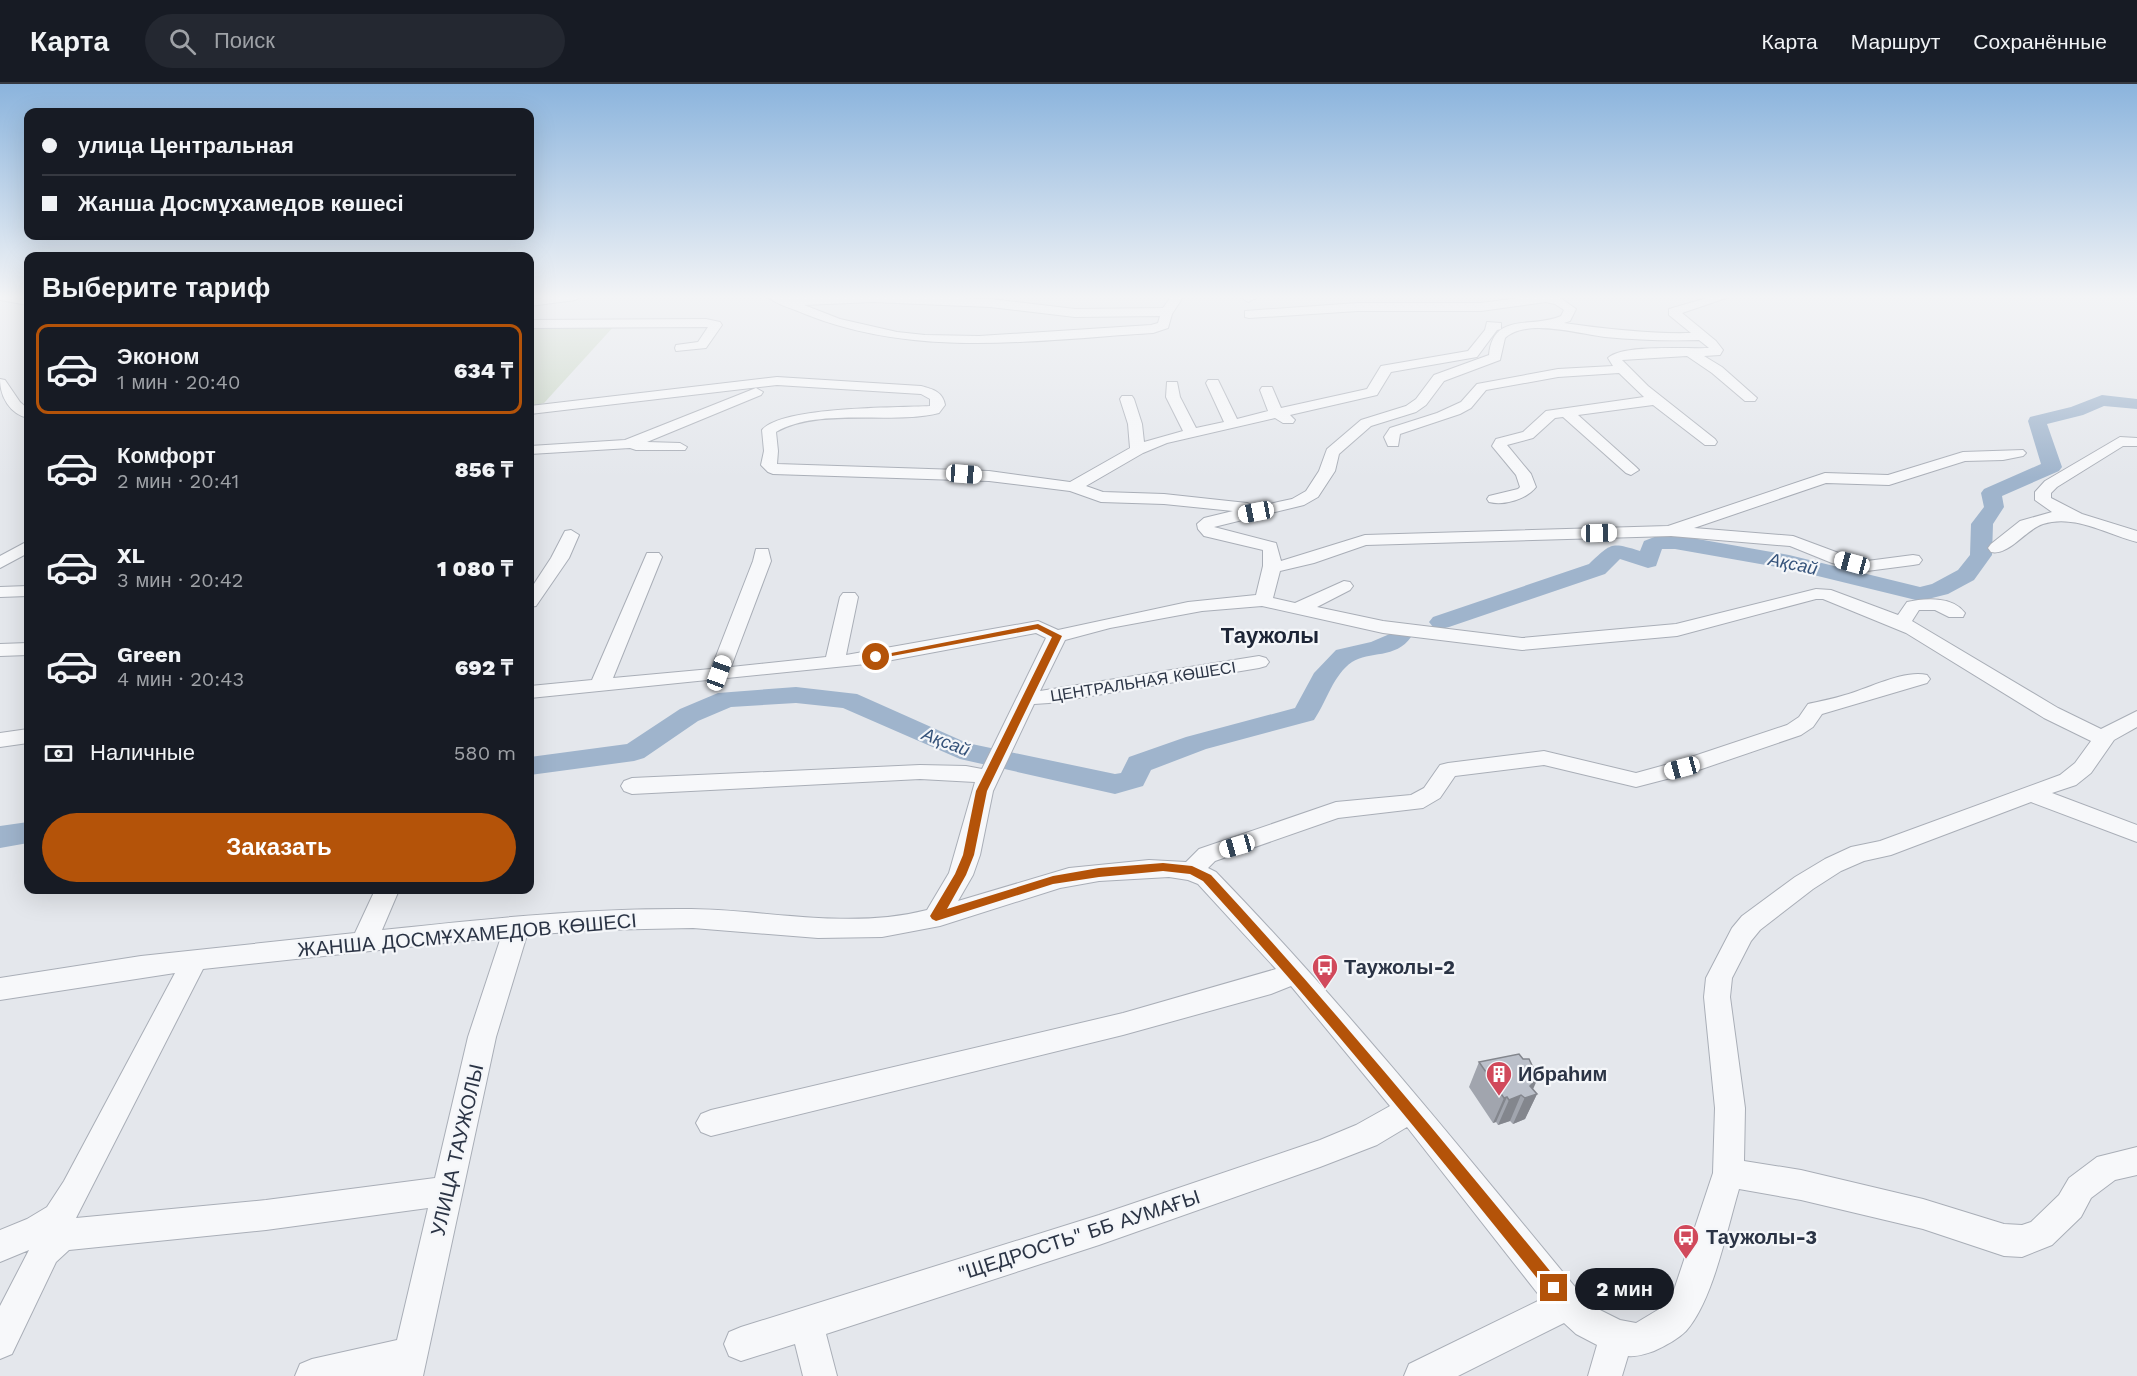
<!DOCTYPE html>
<html lang="ru">
<meta charset="utf-8">
<style>
:root{--surface:#171b24;--page:#242831;--text:#f1f3f6;--muted:#9ea1a6;--line:#363941;--accent:#b45309}
body{margin:0;font-family:"Work Sans",sans-serif;background:var(--page);color:var(--text);height:100vh;display:flex;flex-direction:column;font-size:22px;white-space:nowrap}
*{box-sizing:border-box;margin:0}
p{font-size:20px;color:var(--muted)}
.icon{flex:none;width:33px;height:33px;fill:none;stroke:currentColor;stroke-width:2;stroke-linecap:round;stroke-linejoin:round}
.map{position:relative;flex:1;overflow:hidden}
.panel{position:absolute;left:24px;top:168px;width:510px;height:642px;display:flex;flex-direction:column;background:var(--surface);border-radius:12px;box-shadow:0 6px 24px #0002}
.panel>*{flex:none}
.top-card{position:absolute;left:24px;top:24px;width:510px;height:132px;border-radius:12px;box-shadow:0 6px 24px #0002;display:grid;align-content:center;height:132px;padding:0 18px;background:var(--surface)}
.end{position:absolute;width:27px;height:27px;margin:-14px;border:8px solid #b45309;background:#fff;box-shadow:0 0 0 3px #fff}
.from{border-radius:50%}
.bubble{position:absolute;height:42px;border-radius:21px;background:var(--surface);box-shadow:0 6px 24px #0002;font-size:20px;font-weight:800;line-height:42px;text-align:center}
.car{position:absolute;width:18px;height:36px;margin:-18px -9px;border-radius:8px;box-shadow:0 0 4px 2px #0007;background:linear-gradient(#fff 24%,#345 0 40%,#fff 0 76%,#345 0 86%,#fff 0)}
.top-card b{display:flex;align-items:center;gap:21px;height:57px;font-size:22px}
.top-card b+b{border-top:2px solid var(--line)}
.top-card i{width:15px;height:15px;background:var(--text)}
ul{padding:0;list-style:none}
li{display:flex;align-items:center;gap:18px;height:90px;margin:0 12px 9px;padding:0 6px;border:3px solid transparent;border-radius:12px}
li div{flex:1}
li b{display:block;font-size:22px}
li em{font-style:normal;font-weight:800}
li.selected{border-color:var(--accent)}
li>.icon{width:54px;height:54px;stroke-width:1.5}
h2{padding:0 18px;font-size:27px;line-height:72px}
.pay{display:flex;align-items:center;gap:15px;height:66px;padding:0 18px;font-size:22px}
.pay p{margin-inline-start:auto}
.button{display:flex;gap:12px;margin-top:auto;padding:12px 18px}
.button a{flex:1;height:69px;border-radius:36px;background:var(--accent);color:#fff;font-size:24px;font-weight:800;line-height:69px;text-align:center}
header{display:flex;align-items:center;gap:36px;box-sizing:border-box;height:84px;padding:0 30px;background:var(--surface);border-bottom:2px solid var(--line)}
header strong{font-size:28px}
nav{display:flex;gap:33px;margin-inline-start:auto;font-size:21px}
.search{width:420px;height:54px;background:var(--page);display:flex;align-items:center;gap:15px;box-sizing:border-box;padding:0 21px;border-radius:33px;color:var(--muted);font-size:22px}
.map>svg:first-child{display:block}
.green{fill:#c9d6c5}
.lines{fill:none;stroke-linecap:round;stroke-linejoin:round}
.river{fill:#9fb4cc;fill-rule:evenodd}
.minor-casing{stroke:#a9aeb7;stroke-width:2}
.minor{fill:#f7f8fa;fill-rule:evenodd}
.wall{fill:#a1a5ae}
.shaded-wall{fill:#83868d}
.building{fill:#bbc0ca;stroke:#83868d;stroke-width:1.5}
.route{fill:#b45309}
.labels{text-anchor:middle;stroke-width:4.5;stroke-linejoin:round;paint-order:stroke}
.street-label{font-size:16px;fill:#2b3445;stroke:#f4f6f9}
.water-label{font-size:18px;font-style:italic;fill:#34527a;stroke:#f4f6f9}
.near-street-label{font-size:20px;fill:#2b3445;stroke:#f4f6f9}
.near-poi-label{font-size:20px;font-weight:bold;fill:#2b3445;stroke:#f4f6f9;text-anchor:start}
.district-label{font-size:22px;font-weight:bold;fill:#1d2536;stroke:#f4f6f9}
</style>
<header>
<strong>Карта</strong>
<div class="search"><svg class="icon" aria-label="search" viewBox="0 0 24 24"><circle cx="10" cy="10" r="6"/><path d="M15 15l6 6"/></svg>Поиск</div>
<nav><a>Карта</a><a>Маршрут</a><a>Сохранённые</a></nav>
</header>
<div class="map">
<svg width="2137" height="1292" viewBox="0 0 2137 1292">
<rect width="100%" height="100%" fill="#e4e7ec"/>
<path class="green" d="M615 241 544 319 530 323V242Z"/>
<g class="lines">
<path class="river" d="M2102 311 2137 315V325L2104 322 2083 331 2047 340 2062 383 2059 387 2002 412 2004 423 1993 440 1992 471 1974 496 1948 510 1920 517 1789 485 1675 465H1662L1656 482 1648 484 1620 475 1605 490 1449 543 1441 545 1433 543 1429 538 1433 533 1589 480C1612 459 1610 458 1640 467L1644 457 1657 452 1675 451 1789 471 1920 503 1932 500 1958 486 1970 471 1971 440 1984 423 1981 409 1984 405 2041 380 2028 337 2030 333 2071 323Z
M1399 546 1408 548 1411 553C1396 575 1369 567 1352 578 1333 591 1327 617 1314 636L1206 665 1151 686 1143 702 1115 710 960 675 843 624 796 619 731 623 698 637 644 674 634 677 530 691V673L627 660 680 625 718 609 796 603 857 610 967 659 1115 690 1121 689 1129 673 1186 653 1295 624 1314 589 1336 566 1371 558Z
M28 738V759L0 764V742Z"/>
<g class="minor-casing">
<path id="minor" d="M0 213 28 215V221L0 216Z
M547 213H581L575 216 530 222V216Z
M768 213C782 213 794 215 807 213H936L990 215 1075 225 1163 224 1171 213H1183L1172 230 1168 244 1153 249C1036 256 917 275 805 230 794 225 777 221 768 213ZM873 218 990 223 1075 233 1160 232 1158 239 1151 241 979 252 925 251 897 248 840 235 804 221Z
M1258 213 1248 218 1242 214 1243 213Z
M1526 213H1559L1576 225 1570 237 1564 239C1606 245 1648 250 1691 249L1669 231V225L1710 213H1729L1682 229 1716 257 1723 266 1720 271 1704 272 1722 283 1757 314 1755 317H1745L1712 289 1687 272 1622 276 1648 302 1715 355 1717 358 1715 361H1705L1653 321 1578 331 1636 383 1639 386 1631 391 1626 389 1563 333 1555 334 1533 354 1507 361 1531 390 1536 403C1527 415 1504 422 1489 418L1487 415 1489 412 1518 405 1520 403 1516 391 1492 362 1496 355 1523 348 1546 327 1644 313 1619 289 1558 293 1486 306 1471 324 1460 330 1400 350 1398 362H1388L1384 353 1390 344 1437 329 1461 318 1477 300 1558 285 1613 282 1608 274C1622 260 1687 265 1709 264L1699 256C1668 257 1637 256 1605 253 1579 250 1527 234 1505 254L1500 276 1444 297 1426 321 1416 328 1371 342 1339 370 1335 387 1318 413 1304 421 1214 443 1276 459 1281 477 1365 451 1668 442 1825 389 1888 391 1963 368 2023 366 2026 369 2023 372 2003 376 1965 377 1889 401 1826 399 1694 444 1793 452 1844 471 1867 477 1913 471 1919 472 1922 476 1919 480 1913 481 1867 487 1832 479 1790 462 1671 452 1366 461 1314 479 1280 487 1273 514 1295 519 1344 497 1350 498 1353 502 1350 506 1317 523 1383 537 1522 554 1676 540 1816 505 1831 506 1898 531 1907 518C1925 514 1953 512 1965 529L1963 533H1949L1935 526H1919L1912 537 2058 624 2101 645 2137 627V643L2114 656 2091 689 2076 701 2052 709 2137 741V758L2031 718 1891 771 1864 777 1841 787 1813 805 1760 846 1751 857 1732 894 1730 913 1745 1024 1744 1077 1801 1086 1923 1115 2004 1140 2022 1141 2031 1138 2059 1111 2069 1094 2097 1073 2137 1063V1091L2115 1096 2091 1114 2081 1133 2052 1161 2022 1173 2004 1172 1923 1145 1801 1116 1739 1105C1727 1145 1713 1217 1686 1247 1678 1255 1665 1262 1654 1267 1645 1270 1638 1273 1628 1272L1622 1292H1588L1597 1261 1576 1250 1564 1239 1458 1292H1404L1409 1280 1542 1215 1407 1043 1377 1061 1320 1083 1099 1161 826 1250 837 1292H803L795 1260 741 1277 729 1272 724 1260 729 1248 741 1243 1099 1131 1320 1056 1356 1041 1390 1022 1291 902 1271 910 1123 951 711 1052 701 1048 696 1039 701 1030 711 1026 1123 929 1276 885 1198 800 1188 796 1169 793 1099 797 1060 804 940 842 882 853 818 854 693 844 597 846 527 851 496 953 423 1292H295L300 1280 312 1275 397 1256 428 1124 266 1146 69 1166 56 1178 12 1270 0 1275V1222L29 1166 0 1178V1146L27 1135 47 1123 64 1097 175 889 0 916V894L141 872 355 849 375 806H399L382 846C485 835 587 824 691 825 769 826 849 846 927 826L949 789 975 698 920 695 632 710 624 707 621 702 624 697 632 694 920 681 966 682 982 685 1046 554 1036 549 876 579 530 614V602L592 596 647 469H659L662 473 613 594 711 585 753 477 756 465H768L771 477 731 583 826 573 840 513 843 509H855L858 513 846 571 1038 537 1058 546 1188 518 1256 511 1263 482V466L1204 452 1198 445 1197 440 1204 434 1233 427 1164 420 1101 418 1070 407 989 397 773 390 768 388 761 381 764 367 762 346C782 322 897 324 930 322V315L921 310 777 301 530 330V322L777 293 921 302C933 305 943 308 945 321L939 329C892 341 819 323 776 348L778 367 777 380 989 387 1070 398 1130 364 1128 340 1120 315 1122 312H1132L1134 315 1142 340 1144 358 1183 347 1166 313 1167 298H1177L1180 313 1196 344 1224 338 1206 299 1208 296H1218L1237 335 1268 327 1260 306 1262 303H1272L1281 324 1367 305 1381 282 1468 267 1485 246 1487 238 1501 239V245L1497 246 1477 273 1391 288 1377 311 1290 331 1295 336 1293 339H1283L1275 334 1167 359 1143 369 1086 402 1103 408 1164 410 1247 419 1257 423 1278 418 1292 415 1306 407 1319 387 1327 365 1361 336 1406 322 1416 315 1434 291 1489 271C1493 227 1533 245 1561 232L1564 226 1555 220 1546 218 1481 227H1358L1249 234 1245 233V227L1358 219H1481ZM1816 515H1823L1906 549 2044 634 2091 657 2075 679 2060 691 1880 757 1851 763 1825 775 1795 793 1742 832 1732 844 1706 894 1704 913 1715 1024 1713 1089 1674 1206 1661 1224 1636 1239 1620 1236 1600 1226 1580 1209C1462 1066 1345 921 1216 788L1208 784 1215 777 1338 734 1423 724 1440 714 1455 692 1544 681 1636 703 1690 689 1801 651 1813 643 1822 630 1927 599 1930 595 1927 591C1905 585 1867 605 1845 611 1833 615 1820 617 1808 620L1799 633 1787 641 1676 678 1636 689 1544 667 1448 679 1440 681 1424 704 1411 711 1336 718 1199 765 1186 778 1149 776 1069 784 958 817 973 791 980 771 993 707 1034 620 1049 619 1259 584 1266 582 1269 578 1266 574 1259 572 1040 607 1065 556 1110 544 1202 527 1262 522 1383 549 1522 566 1677 552ZM501 853 468 953 435 1094 266 1116 76 1134 203 885Z
M706 235 720 238 722 241 706 264 676 267 675 264 676 261 698 258 708 243 530 244V236Z
M0 295 5 296 20 318 28 325V334C10 330 0 313 0 295Z
M756 304 763 308 761 311 647 358 680 359 687 363 685 366H636L630 364 530 370V362L625 356Z
M2120 353 2137 354V362H2123L2057 403 2051 409V414L2082 430 2137 447V458C2106 450 2074 430 2043 440 2025 446 2009 472 1991 468L1988 464 1991 460 2020 437 2052 428 2035 416V408L2045 397Z
M571 446 579 451 569 474 536 522 530 523V506L551 474 565 447Z
M28 457V469L0 484V472Z
M28 502V512L0 513V503Z
M28 559V571L0 572V560Z
M28 645V659L0 663V649Z"/>
</g>
<use href="#minor" class="minor"/>
</g>
<path class="wall" d="M1479 978 1537 1010 1525 1035 1513 1040 1510 1037 1498 1041 1496 1038 1493 1039 1469 1003Z"/>
<path class="shaded-wall" d="M1538 994 1530 1012 1537 1010 1525 1035 1513 1040 1530 1002Z
M1521 1011 1510 1037 1498 1041 1509 1016Z
M1507 1013 1496 1038 1493 1039 1504 1014Z"/>
<path class="building" d="M1519 970 1523 975H1529L1538 994 1530 1002 1537 1010 1525 1014 1521 1011 1509 1016 1507 1013 1504 1014 1479 978Z"/>
<linearGradient id="sky" x2="0" y2="1"><stop stop-color="#8bb4dd"/><stop offset="0.54" stop-color="#f3f4f6"/><stop offset="1" stop-color="#f3f4f6" stop-opacity="0"/></linearGradient>
<rect width="2137" height="394" fill="url(#sky)"/>
<path class="route" d="M1038 540 1062 552 987 707 974 771 966 791 947 825 1053 792 1099 784 1163 779 1192 782 1211 791C1332 922 1446 1060 1559 1198L1562 1204 1559 1209 1554 1211 1549 1209C1436 1069 1324 930 1203 797L1190 790 1163 787 1099 793 1053 800 936 837 932 835 930 832 955 790 963 771 976 707 1052 553 1037 545 876 575 871 573Z"/>
<defs>
<g id="bus-pin" transform="scale(1.35)"><path d="M0 17L-7.5 6A9.5 9.5 0 1 1 7.5 6Z" fill="#d1495b" stroke="#f4f6f9"/><path d="M-5-6H5V4H4V6H2V4H-2V6H-4V4H-5ZM-3.5-4V0h7V-4ZM-3.5 1.2v1.5H-2V1.2ZM2 1.2v1.5H3.5V1.2Z" fill="#fff"/></g>
<g id="building-pin" transform="scale(1.35)"><path d="M0 17L-7.5 6A9.5 9.5 0 1 1 7.5 6Z" fill="#d1495b" stroke="#f4f6f9"/><path d="M-4-6H4V6H1V3H-1V6H-4ZM-2.5-4.3h1.7v1.8h-1.7ZM.8-4.3h1.7v1.8H.8ZM-2.5-1h1.7V.8h-1.7ZM.8-1h1.7V.8H.8Z" fill="#fff"/></g>
</defs>
<g fill-rule="evenodd">
<use href="#bus-pin" x="1325" y="883"/>
<use href="#building-pin" x="1499" y="990"/>
<use href="#bus-pin" x="1686" y="1153"/>
</g>
<g class="labels">
<g class="street-label">
<text transform="translate(1143 597) rotate(-9)" y="6">ЦЕНТРАЛЬНАЯ КӨШЕСІ</text>
</g>
<g class="water-label">
<text transform="translate(1793 480) rotate(12)" y="6">Ақсай</text>
<text transform="translate(946 658) rotate(21)" y="6">Ақсай</text>
</g>
<g class="near-street-label">
<text transform="translate(467 851) rotate(-5)" y="7">ЖАНША ДОСМҰХАМЕДОВ КӨШЕСІ</text>
<text transform="translate(457 1066) rotate(-77)" y="7">УЛИЦА ТАУЖОЛЫ</text>
<text transform="translate(1079 1151) rotate(-18)" y="7">"ЩЕДРОСТЬ" ББ АУМАҒЫ</text>
</g>
<g class="near-poi-label">
<text x="1344" y="890">Таужолы-2</text>
<text x="1518" y="997">Ибраһим</text>
<text x="1706" y="1160">Таужолы-3</text>
</g>
<g class="district-label">
<text x="1270" y="559">Таужолы</text>
</g>
</g>
</svg>
<i class="end from" style="left:876px;top:573px"></i>
<i class="end" style="left:1554px;top:1204px"></i>
<div class="bubble" style="left:1575px;top:1184px;width:99px">2 мин</div>
<i class="car" style="left:964px;top:390px;rotate:94deg"></i>
<i class="car" style="left:1256px;top:428px;rotate:259deg"></i>
<i class="car" style="left:1599px;top:449px;rotate:89deg"></i>
<i class="car" style="left:1852px;top:479px;rotate:285deg"></i>
<i class="car" style="left:719px;top:589px;rotate:20deg"></i>
<i class="car" style="left:1682px;top:684px;rotate:255deg"></i>
<i class="car" style="left:1237px;top:762px;rotate:254deg"></i>
<div class="top-card">
<b><i class="from"></i>улица Центральная</b>
<b><i></i>Жанша Досмұхамедов көшесі</b>
</div>
<section class="panel">
<h2>Выберите тариф</h2>
<ul>
<li class="selected"><svg class="icon" aria-label="car" viewBox="0 0 24 24"><path d="M5 17H2v-5l4-1 3-4h7l3 4 3 1v5h-3M9 17h6M6 11h13"/><circle cx="7" cy="17" r="2"/><circle cx="17" cy="17" r="2"/></svg><div><b>Эконом</b><p>1 мин · 20:40</p></div><em>634 ₸</em></li>
<li><svg class="icon" aria-label="car" viewBox="0 0 24 24"><path d="M5 17H2v-5l4-1 3-4h7l3 4 3 1v5h-3M9 17h6M6 11h13"/><circle cx="7" cy="17" r="2"/><circle cx="17" cy="17" r="2"/></svg><div><b>Комфорт</b><p>2 мин · 20:41</p></div><em>856 ₸</em></li>
<li><svg class="icon" aria-label="car" viewBox="0 0 24 24"><path d="M5 17H2v-5l4-1 3-4h7l3 4 3 1v5h-3M9 17h6M6 11h13"/><circle cx="7" cy="17" r="2"/><circle cx="17" cy="17" r="2"/></svg><div><b>XL</b><p>3 мин · 20:42</p></div><em>1 080 ₸</em></li>
<li><svg class="icon" aria-label="car" viewBox="0 0 24 24"><path d="M5 17H2v-5l4-1 3-4h7l3 4 3 1v5h-3M9 17h6M6 11h13"/><circle cx="7" cy="17" r="2"/><circle cx="17" cy="17" r="2"/></svg><div><b>Green</b><p>4 мин · 20:43</p></div><em>692 ₸</em></li>
</ul>
<div class="pay"><svg class="icon" aria-label="cash" viewBox="0 0 24 24"><path d="M3 7h18v10H3z"/><circle cx="12" cy="12" r="2"/></svg>Наличные<p>580 m</p></div>
<div class="button"><a>Заказать</a></div>
</section>
</div>
